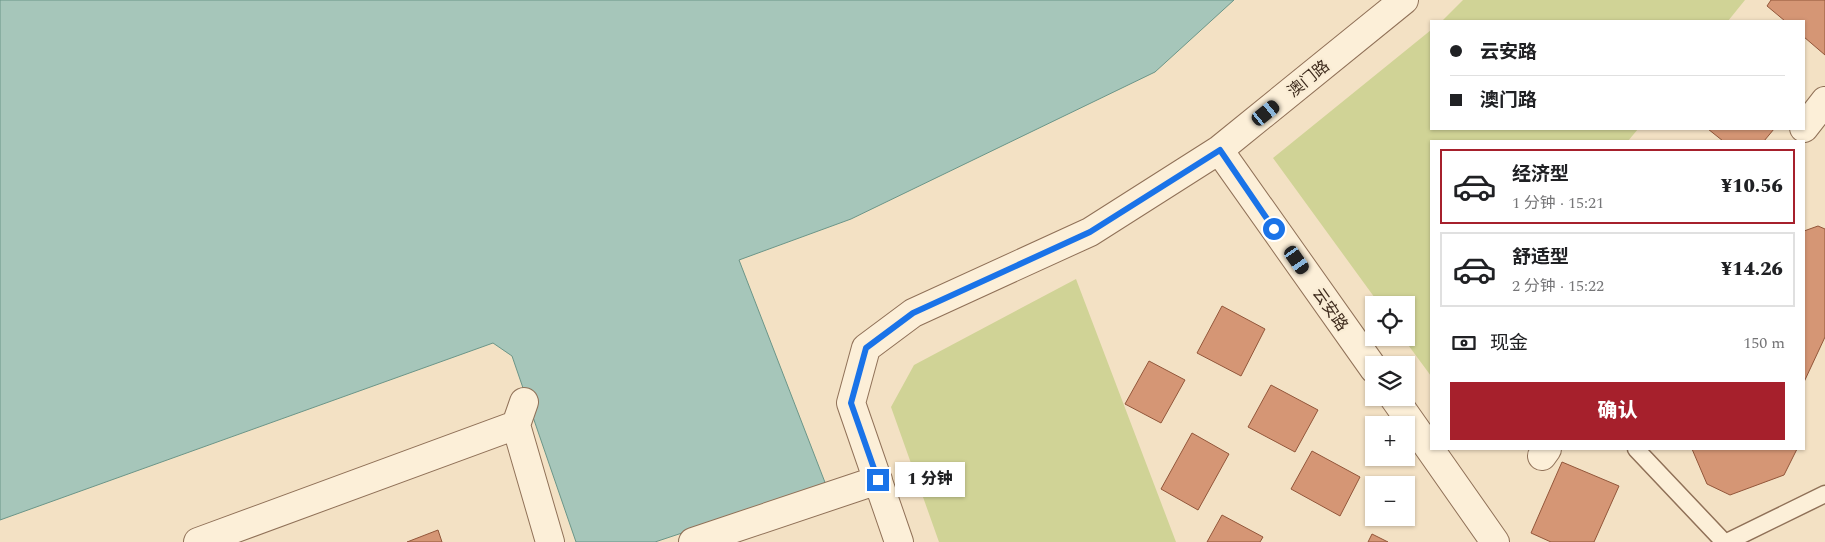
<!DOCTYPE html>
<html lang="zh">
<meta charset="utf-8">
<style>
:root{--surface:#fff;--page:#f2f2f2;--text:#202124;--muted:#757577;--line:#e0e0e0;--accent:#a6202c}
body{margin:0;font-family:Spectral,"Noto Sans SC",serif;background:var(--page);color:var(--text);height:100vh;display:flex;flex-direction:column;font-size:19px;white-space:nowrap}
*{box-sizing:border-box;margin:0}
p{font-size:16px;color:var(--muted)}
.icon{flex:none;width:28px;height:28px;fill:none;stroke:currentColor;stroke-width:2;stroke-linecap:round;stroke-linejoin:round}
.map{position:relative;flex:1;overflow:hidden}
.drawer{position:absolute;left:1430px;top:140px;width:375px;height:310px;display:flex;flex-direction:column;background:var(--surface);border-radius:0px;box-shadow:0 1px 4px #0004}
.drawer>*{flex:none}
.banner{position:absolute;left:1430px;top:20px;width:375px;height:110px;border-radius:0px;box-shadow:0 1px 4px #0004;display:grid;align-content:center;height:110px;padding:0 20px;background:var(--surface)}
.fabs{position:absolute;left:1365px;top:296px;display:grid;gap:10px}
.fabs a{display:grid;place-items:center;width:50px;height:50px;border-radius:0px;background:var(--surface);box-shadow:0 1px 4px #0004;font-size:25px}
.end{position:absolute;width:22px;height:22px;margin:-11px;border:6px solid #1a73e8;background:#fff;box-shadow:0 0 0 2px #fff}
.from{border-radius:50%}
.bubble{position:absolute;height:35px;border-radius:0px;background:var(--surface);box-shadow:0 1px 4px #0004;font-size:16px;font-weight:800;line-height:35px;text-align:center}
.car{position:absolute;width:15px;height:30px;margin:-15px -8px;border-radius:6px;box-shadow:0 0 4px 1px #0007;background:linear-gradient(#222 24%,#8ab4d8 0 40%,#222 0 76%,#8ab4d8 0 86%,#222 0)}
.banner b{display:flex;align-items:center;gap:18px;height:48px;font-size:19px}
.banner b+b{border-top:1px solid var(--line)}
.banner i{width:12px;height:12px;background:var(--text)}
ul{padding:9px 0 0;list-style:none}
li{display:flex;align-items:center;gap:15px;height:75px;margin:0 10px 8px;padding:0 10px;border:2px solid var(--line);border-radius:0px}
li div{flex:1}
li b{display:block;font-size:19px}
li em{font-style:normal;font-weight:800}
li.on{border-color:var(--accent)}
li>.icon{width:45px;height:45px;stroke-width:1.5}
.pay{display:flex;align-items:center;gap:12px;height:55px;padding:0 20px;font-size:19px}
.pay p{margin-inline-start:auto}
.action{display:flex;gap:10px;margin-top:auto;padding:10px 20px}
.action a{flex:1;height:58px;border-radius:0px;background:var(--accent);color:#fff;font-size:20px;font-weight:800;line-height:58px;text-align:center}
.map>svg:first-child{display:block}
.green{fill:#d0d396}
.water{fill:#a6c6ba;stroke:#6b9588}
.building{fill:#d59675;stroke:#92563a}
.lines{fill:none;stroke-linecap:round;stroke-linejoin:round}
.lane-casing{stroke:#907158;stroke-width:19}
.street-casing{stroke:#907158;stroke-width:30}
.lane{stroke:#fcefd8;stroke-width:16}
.street{stroke:#fcefd8;stroke-width:28}
.route{stroke:#1a73e8;stroke-width:6}
.labels{text-anchor:middle;stroke-width:4.5;stroke-linejoin:round;paint-order:stroke}
.street-label{font-size:16px;fill:#3e2b1d;stroke:#f9ecd4}
</style>
<div class="map">
<svg width="1825" height="542" viewBox="0 0 1825 542">
<rect width="100%" height="100%" fill="#f3e1c4"/>
<path class="green" d="M1463 0H1745L1728 21H1442Z
M1431 30V129H1638L1628 141H1431V376L1403 338H1406V305H1380L1273 158Z
M1076 279 1176 542H939L891 407 914 365Z"/>
<path class="water" d="M0 0H1234L1155 72 851 219 739 260 826 485 655 542H576L512 356 493 343 0 520Z"/>
<path class="building" d="M1771 0H1825V55L1804 37V21H1785L1767 6Z
M1708 129H1774L1764 141H1723Z
M1818 226 1825 229V337L1804 382V231Z
M1222 306 1265 329 1241 376 1197 353Z
M1149 361 1185 380 1161 423 1125 404Z
M1271 385 1318 410 1295 452 1248 427Z
M1192 433 1229 454 1198 510 1161 489Z
M1692 449H1797L1784 475 1730 495 1707 484Z
M1312 451 1360 477 1340 516 1291 489Z
M1562 462 1619 486 1594 542H1551L1531 533Z
M1222 515 1263 537 1260 542H1207Z
M438 530 442 542H407Z
M1372 534 1388 542H1368Z"/>
<g class="lines">
<g class="lane-casing">
<path id="lane" d="M1636 449 1724 542
M1727 542 1825 494"/>
</g>
<g class="street-casing">
<path id="street" d="M1804 128 1825 101
M1219 150 1374 369
M1394 398 1495 542
M516 425 550 542
M1542 456 1547 449
M198 542 516 425 524 402
M693 542 878 480
M899 542 851 403 866 348 913 313 1090 232 1219 150 1404 0"/>
</g>
<use href="#lane" class="lane"/>
<use href="#street" class="street"/>
</g>
<g class="lines">
<path class="route" d="M878 480 851 403 866 348 913 313 1090 232 1220 150 1274 229"/>
</g>
<g class="labels">
<g class="street-label">
<text transform="translate(1308 78) rotate(-39)" y="6">澳门路</text>
<text transform="translate(1331 309) rotate(55)" y="6">云安路</text>
</g>
</g>
</svg>
<div class="fabs">
<a><svg class="icon" aria-label="locate" viewBox="0 0 24 24"><circle cx="12" cy="12" r="6"/><path d="M12 2v4M12 18v4M2 12h4M18 12h4"/></svg></a>
<a><svg class="icon" aria-label="layers" viewBox="0 0 24 24"><path d="M12 4l9 5-9 5-9-5zM3 14l9 5 9-5"/></svg></a>
<a>+</a>
<a>−</a>
</div>
<i class="end from" style="left:1274px;top:229px"></i>
<i class="end" style="left:878px;top:480px"></i>
<div class="bubble" style="left:895px;top:462px;width:70px">1 分钟</div>
<i class="car" style="left:1266px;top:113px;rotate:51deg"></i>
<i class="car" style="left:1297px;top:260px;rotate:145deg"></i>
<div class="banner">
<b><i class="from"></i>云安路</b>
<b><i></i>澳门路</b>
</div>
<section class="drawer">
<ul>
<li class="on"><svg class="icon" aria-label="car" viewBox="0 0 24 24"><path d="M5 17H2v-5l4-1 3-4h7l3 4 3 1v5h-3M9 17h6M6 11h13"/><circle cx="7" cy="17" r="2"/><circle cx="17" cy="17" r="2"/></svg><div><b>经济型</b><p>1 分钟 · 15:21</p></div><em>¥10.56</em></li>
<li><svg class="icon" aria-label="car" viewBox="0 0 24 24"><path d="M5 17H2v-5l4-1 3-4h7l3 4 3 1v5h-3M9 17h6M6 11h13"/><circle cx="7" cy="17" r="2"/><circle cx="17" cy="17" r="2"/></svg><div><b>舒适型</b><p>2 分钟 · 15:22</p></div><em>¥14.26</em></li>
</ul>
<div class="pay"><svg class="icon" aria-label="cash" viewBox="0 0 24 24"><path d="M3 7h18v10H3z"/><circle cx="12" cy="12" r="2"/></svg>现金<p>150 m</p></div>
<div class="action"><a>确认</a></div>
</section>
</div>
